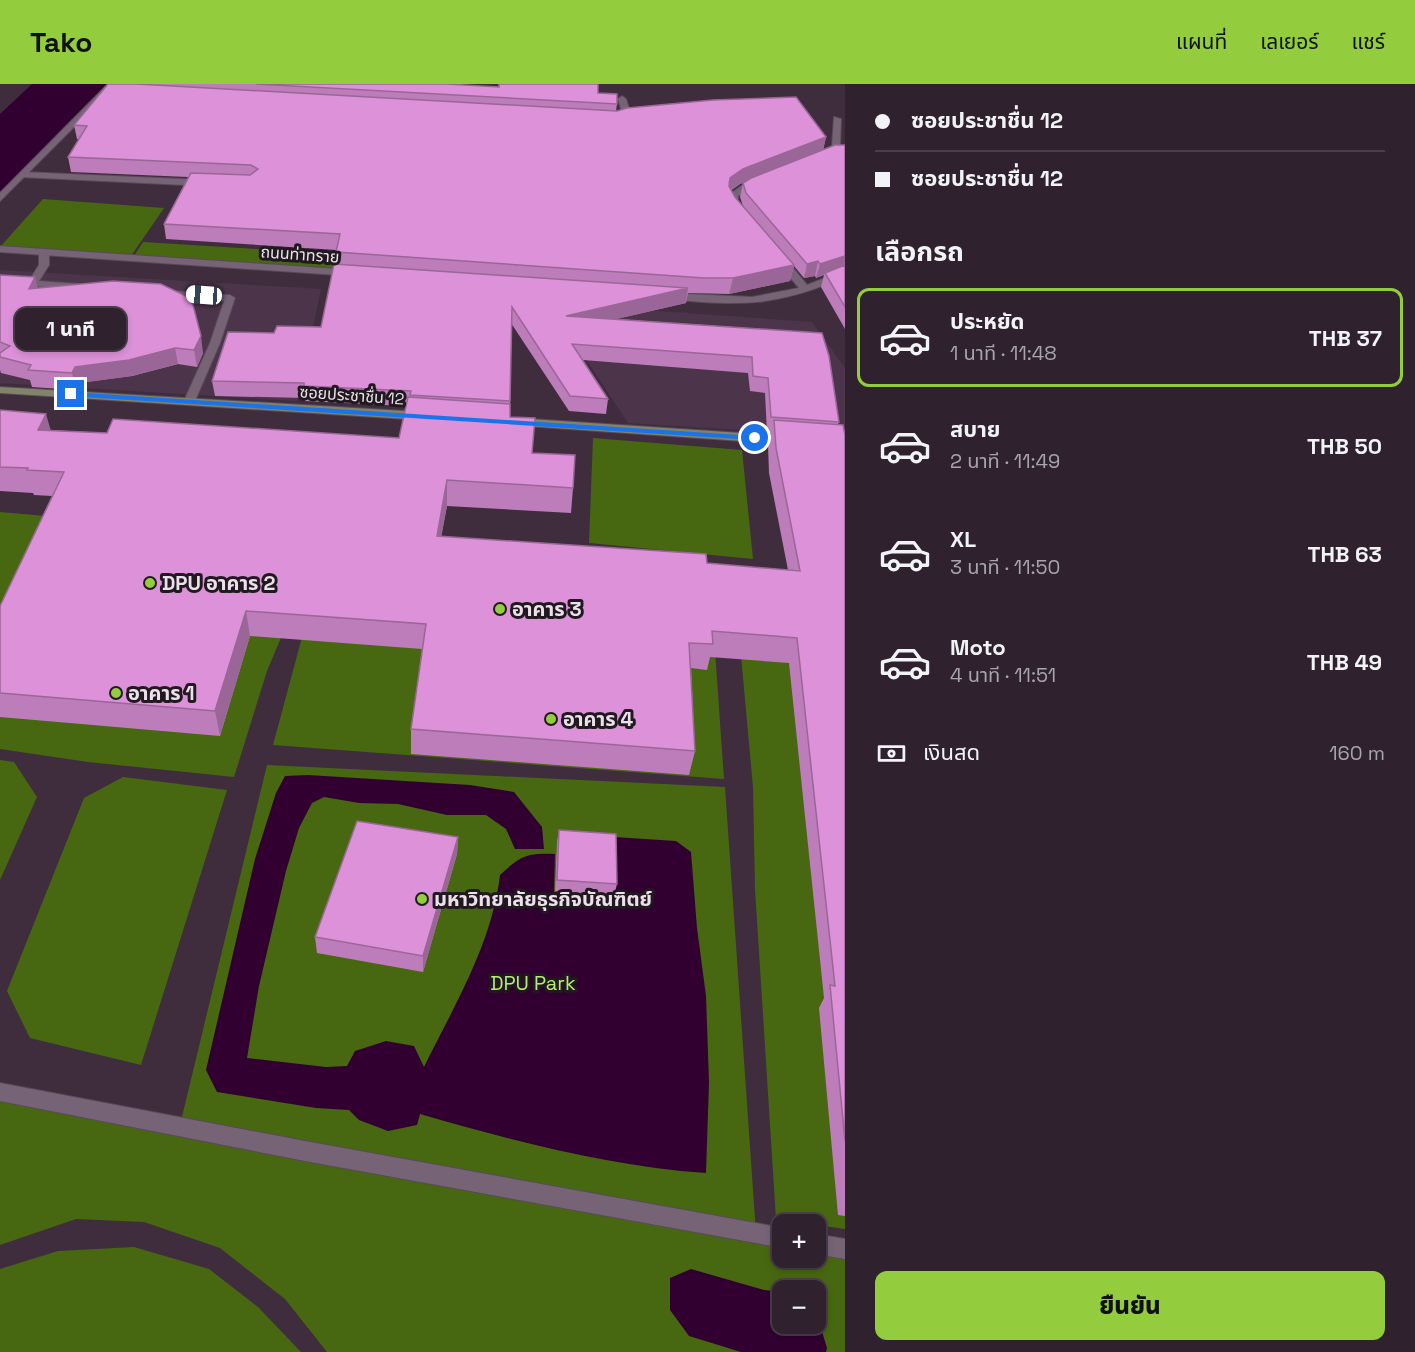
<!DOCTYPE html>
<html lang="th">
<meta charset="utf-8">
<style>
:root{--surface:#2f222e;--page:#372a36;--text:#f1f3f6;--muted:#a7a4aa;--line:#4a3f4a;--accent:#93cd3d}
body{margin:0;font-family:"Space Grotesk","Noto Sans Thai",sans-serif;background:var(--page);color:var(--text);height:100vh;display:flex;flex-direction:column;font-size:22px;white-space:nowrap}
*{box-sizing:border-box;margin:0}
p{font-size:20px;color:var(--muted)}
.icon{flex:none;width:33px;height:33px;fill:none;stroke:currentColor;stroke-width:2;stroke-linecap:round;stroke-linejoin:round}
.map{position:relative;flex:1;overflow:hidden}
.drawer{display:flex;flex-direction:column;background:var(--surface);width:570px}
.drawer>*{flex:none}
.top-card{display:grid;align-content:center;height:132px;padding:0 30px;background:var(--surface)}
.buttons{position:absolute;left:772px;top:1130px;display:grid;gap:12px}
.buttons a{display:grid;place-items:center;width:54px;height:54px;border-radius:12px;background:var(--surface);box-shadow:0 3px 9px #0003,0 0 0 2px var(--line);font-size:30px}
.end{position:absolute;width:27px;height:27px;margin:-14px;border:8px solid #1a73e8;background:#fff;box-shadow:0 0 0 3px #fff}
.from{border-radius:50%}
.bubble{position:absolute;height:42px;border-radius:12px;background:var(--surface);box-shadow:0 3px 9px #0003,0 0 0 2px var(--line);font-size:20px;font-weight:800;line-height:42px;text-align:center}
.car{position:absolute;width:18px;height:36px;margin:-18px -9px;border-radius:8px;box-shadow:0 0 4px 2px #0007;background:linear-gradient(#fff 24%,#345 0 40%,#fff 0 76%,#345 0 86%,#fff 0)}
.top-card b{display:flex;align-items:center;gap:21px;height:57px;font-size:22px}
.top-card b+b{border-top:2px solid var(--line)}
.top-card i{width:15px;height:15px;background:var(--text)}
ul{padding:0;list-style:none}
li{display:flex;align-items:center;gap:18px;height:99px;margin:0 12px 9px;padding:0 18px;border:3px solid transparent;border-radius:12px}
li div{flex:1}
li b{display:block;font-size:22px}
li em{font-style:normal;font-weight:800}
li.selected{border-color:var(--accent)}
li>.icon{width:54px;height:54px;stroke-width:1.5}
h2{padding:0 30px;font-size:27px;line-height:72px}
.pay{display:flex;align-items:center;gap:15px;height:66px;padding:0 30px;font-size:22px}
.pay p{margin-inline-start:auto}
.button{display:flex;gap:12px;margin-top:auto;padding:12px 30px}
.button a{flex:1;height:69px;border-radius:12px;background:var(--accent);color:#111;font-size:24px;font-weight:800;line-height:69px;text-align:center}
header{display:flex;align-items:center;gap:36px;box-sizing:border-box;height:84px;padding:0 30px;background:var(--accent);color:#111}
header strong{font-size:28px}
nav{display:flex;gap:33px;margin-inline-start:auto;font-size:21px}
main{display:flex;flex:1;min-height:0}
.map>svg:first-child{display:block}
.built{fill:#4c354b}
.green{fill:#476810;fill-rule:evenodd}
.water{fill:#310031}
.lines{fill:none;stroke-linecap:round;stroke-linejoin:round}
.service-casing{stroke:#594a58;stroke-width:2}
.minor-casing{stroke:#594a58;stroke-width:2}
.secondary-casing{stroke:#594a58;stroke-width:2}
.service{fill:#776376;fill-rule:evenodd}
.minor{fill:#776376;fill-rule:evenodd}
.secondary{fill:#818468;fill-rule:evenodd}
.wall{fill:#bd7dba;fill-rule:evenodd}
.shaded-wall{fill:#9a6697}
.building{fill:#dc91d8;stroke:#9a6697;stroke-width:1.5}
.route{fill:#1a73e8}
.poi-dot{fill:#93cd3d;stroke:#211920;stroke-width:2}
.labels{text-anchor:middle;stroke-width:6;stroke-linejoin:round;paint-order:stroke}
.far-street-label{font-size:16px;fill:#ece0eb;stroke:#211920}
.poi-label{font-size:20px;font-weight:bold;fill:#ece0eb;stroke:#211920;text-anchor:start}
.park-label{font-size:20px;fill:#b6eb74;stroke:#211920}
</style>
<header>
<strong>Tako</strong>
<nav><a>แผนที่</a><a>เลเยอร์</a><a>แชร์</a></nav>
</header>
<main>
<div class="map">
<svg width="845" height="1268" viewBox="0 0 845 1268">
<rect width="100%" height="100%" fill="#3f2d3e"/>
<path class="built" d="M0 186 321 205 297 317 0 299Z
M561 220 812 238 845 284V352L628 339 563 240Z"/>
<path class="green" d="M43 115 164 124 131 172 0 163Z
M143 158 495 180 493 195 134 172Z
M593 354 742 366 753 475 589 459Z
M0 428 307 455 280 556 267 587 234 693 88 678 0 665Z
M328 457 711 510 724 695 273 661Z
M845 491V1145L776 1135 755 805 753 703 735 506Z
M0 676 14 678 37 713 0 796Z
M267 681 725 703 756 1149 783 1154V1173H816V1160L845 1165V1268H327L285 1215 220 1164 144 1138 76 1135 0 1161V1008L180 1041ZM783 1206H816V1239H783Z
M123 693 227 706 141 981 30 954 7 907 84 714Z
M134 1163 209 1185 258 1223 301 1268H0V1185L58 1167Z"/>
<path class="water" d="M32 0H107L0 108V30Z
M308 691 470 701 514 708 542 743 544 765H515L506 745 486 731H447L398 720 359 719 324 713 312 719 299 744 286 787 259 902 247 974 326 983 347 982 355 967 386 957 414 962 424 983C454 922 492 860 500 791 521 772 525 769 555 770L554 808 615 812 614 753 676 757 691 768 697 844 706 912 709 998 706 1089C608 1082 514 1057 420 1030L417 1041 388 1047 359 1036 349 1026 316 1024 217 1008 206 986 255 775 276 709 285 692Z
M691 1185 764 1206 783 1208V1239H816V1228L827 1264 826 1268H741L689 1252 670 1226V1194Z"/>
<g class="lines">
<g class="service-casing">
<path id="service" d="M23 88 206 96 211 99 206 102 20 93V89Z
M44 166 49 169V181L39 197 80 200 85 203 84 205 28 202 27 200 39 181V169Z
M161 206 230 211 235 214 220 259 194 319H186L184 317 210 259 224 217 157 211 156 209Z
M0 999 305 1057 783 1144V1164L305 1077 0 1017Z
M816 1150 845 1155V1175L816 1170Z"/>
</g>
<g class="minor-casing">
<path id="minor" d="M108 0H117L0 117V109Z
M622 12 626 15 632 34 619 39 615 36 623 32 618 15Z
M834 33 841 35 840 63 825 76H819V72L832 62Z
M757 96 765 98 738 112V117L744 128 736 130 728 117 729 111 741 102Z
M0 162 353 186 358 189 353 192 0 168Z
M776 173H784L807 201 845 186V193C775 223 741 222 667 215L662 212 667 209 752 213 799 204 776 177Z"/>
</g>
<g class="secondary-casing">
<path id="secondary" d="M0 303 422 328 428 332 422 336 0 309Z
M515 334 787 352 793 356 787 360 511 341V335Z"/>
</g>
<use href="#service" class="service"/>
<use href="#minor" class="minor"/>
<use href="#secondary" class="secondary"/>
</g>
<path class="wall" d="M108 0H447L598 9 617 20 616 27 826 53 823 66 845 61V245L821 203 824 191 816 194 815 192 804 194 794 182 790 197 729 210 688 209 686 219 616 235 822 249 839 338 838 340 845 351V1132L838 1131 819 924 824 914 789 579 710 573 707 586 691 584 695 667 689 691 411 670V645L422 565 250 552 220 652 0 633V522L52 412 34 411 33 409 0 407V326L50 346 107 349 399 354 406 322 305 317V314L215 312 212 297 274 249 321 243 337 180V166L166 155 164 140 188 93 71 88 68 73 79 55H77L74 41ZM745 98 743 99 740 113 743 122 735 113 731 106 740 100ZM511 239 569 327 606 330 608 315 583 276 748 289 750 307 765 309 767 349H771L768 361 769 389 788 486 707 479 441 452 447 422 571 429 573 404 532 369 510 333Z
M0 191 38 204 203 269 197 283 178 280 132 292 79 299 76 306 32 303 30 296 1 289 0 286Z
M559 746 617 800 614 812 555 807 557 758Z
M458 754 457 770 423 888 317 869 315 853Z"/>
<path class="shaded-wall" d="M826 53 823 67 740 100 728 109 726 117 730 94 743 85Z
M845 172V185L825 189 824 191 816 194 820 180Z
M818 177 815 192 804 194 807 180Z
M794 181 790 197 729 210 733 194Z
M35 193 39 209 29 205Z
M688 204 686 219 565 247 566 232Z
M201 252 203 269 197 283 194 266Z
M175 264 178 280 132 292 79 299 76 306 72 289 75 283Z
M46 330 53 354 38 346Z
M447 396V422L437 477V452Z
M246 527 250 552 220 652 215 627Z
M458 753 457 770 423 888V872Z"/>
<path class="building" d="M108 0H137L617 27 627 24 713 16 796 13 826 53 743 85 730 94 729 102 735 113 794 181 733 194H704L336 168 340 150 164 140 191 89 250 91 258 85 251 81 68 73 87 42 74 41Z
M256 0H447L499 3V0H598V9L617 10V20Z
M835 61H845V172L820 180 818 177 807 180 746 109 743 99 751 94Z
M334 180 688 204 566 232 822 249 829 272 839 338 771 333 768 294 753 292 752 273 572 260 608 315 570 312 512 223 510 317 410 311 411 307 304 302V299L212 297 228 248 274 249 277 242 321 243Z
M845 181V223L825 189Z
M0 191 35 193 29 205 113 197 161 200 186 212 193 221 201 252 194 266 175 264 129 276 75 283 72 289 28 286 31 281 0 273V269L10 262 0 258Z
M408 313 510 320V333L535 334 532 369 575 371 573 404 447 396 437 452 706 470 707 479 800 487 776 364 774 336 843 341 845 351V1057L830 901 835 902 797 554 712 547 713 560 689 559 695 667 411 645 426 540 246 527 215 627 0 609V522L64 388 27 386 28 384 0 383V326L46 330 38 346 107 349 113 335 399 354Z
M357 737 458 753 423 872 315 853Z
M559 746 616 750 617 800 557 796Z"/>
<path class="route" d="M71 308 755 352 759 354 755 356 68 312 67 310Z"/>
<g class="poi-dot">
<circle cx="150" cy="499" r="6"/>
<circle cx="500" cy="525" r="6"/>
<circle cx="116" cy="609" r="6"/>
<circle cx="551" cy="635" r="6"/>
<circle cx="422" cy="815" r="6"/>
</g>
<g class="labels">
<g class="far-street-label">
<text transform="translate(300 170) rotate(4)" y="6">ถนนท่าทราย</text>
<text transform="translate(352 311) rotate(4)" y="6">ซอยประชาชื่น 12</text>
</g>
<g class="poi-label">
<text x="162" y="506">DPU อาคาร 2</text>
<text x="512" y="532">อาคาร 3</text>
<text x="128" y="616">อาคาร 1</text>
<text x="563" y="642">อาคาร 4</text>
<text x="434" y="822">มหาวิทยาลัยธุรกิจบัณฑิตย์</text>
</g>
<g class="park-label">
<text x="533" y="906">DPU Park</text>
</g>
</g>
</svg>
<div class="buttons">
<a>+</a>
<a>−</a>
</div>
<i class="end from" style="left:755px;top:354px"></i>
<i class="end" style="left:71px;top:310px"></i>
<div class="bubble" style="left:15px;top:224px;width:111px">1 นาที</div>
<i class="car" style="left:204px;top:211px;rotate:274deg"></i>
</div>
<section class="drawer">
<div class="top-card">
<b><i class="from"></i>ซอยประชาชื่น 12</b>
<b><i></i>ซอยประชาชื่น 12</b>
</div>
<h2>เลือกรถ</h2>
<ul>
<li class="selected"><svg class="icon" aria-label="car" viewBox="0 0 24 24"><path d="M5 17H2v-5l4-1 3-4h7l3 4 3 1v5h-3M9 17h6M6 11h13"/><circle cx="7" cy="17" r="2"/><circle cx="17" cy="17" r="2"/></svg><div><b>ประหยัด</b><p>1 นาที · 11:48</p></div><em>THB 37</em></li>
<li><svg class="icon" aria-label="car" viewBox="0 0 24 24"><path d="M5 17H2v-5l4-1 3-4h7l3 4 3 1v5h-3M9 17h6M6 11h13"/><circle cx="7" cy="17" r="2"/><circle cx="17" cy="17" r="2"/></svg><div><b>สบาย</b><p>2 นาที · 11:49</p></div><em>THB 50</em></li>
<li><svg class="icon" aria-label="car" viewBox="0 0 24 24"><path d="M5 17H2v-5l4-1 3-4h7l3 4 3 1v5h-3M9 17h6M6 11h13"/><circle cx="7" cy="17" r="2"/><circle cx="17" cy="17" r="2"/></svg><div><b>XL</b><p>3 นาที · 11:50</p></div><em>THB 63</em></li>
<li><svg class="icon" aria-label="car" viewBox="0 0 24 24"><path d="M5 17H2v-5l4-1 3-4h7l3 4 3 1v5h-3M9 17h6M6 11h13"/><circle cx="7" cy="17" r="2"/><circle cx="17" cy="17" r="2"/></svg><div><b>Moto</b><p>4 นาที · 11:51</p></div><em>THB 49</em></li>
</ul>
<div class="pay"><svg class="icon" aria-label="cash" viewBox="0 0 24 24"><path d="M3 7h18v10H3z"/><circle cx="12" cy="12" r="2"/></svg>เงินสด<p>160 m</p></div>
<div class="button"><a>ยืนยัน</a></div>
</section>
</main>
